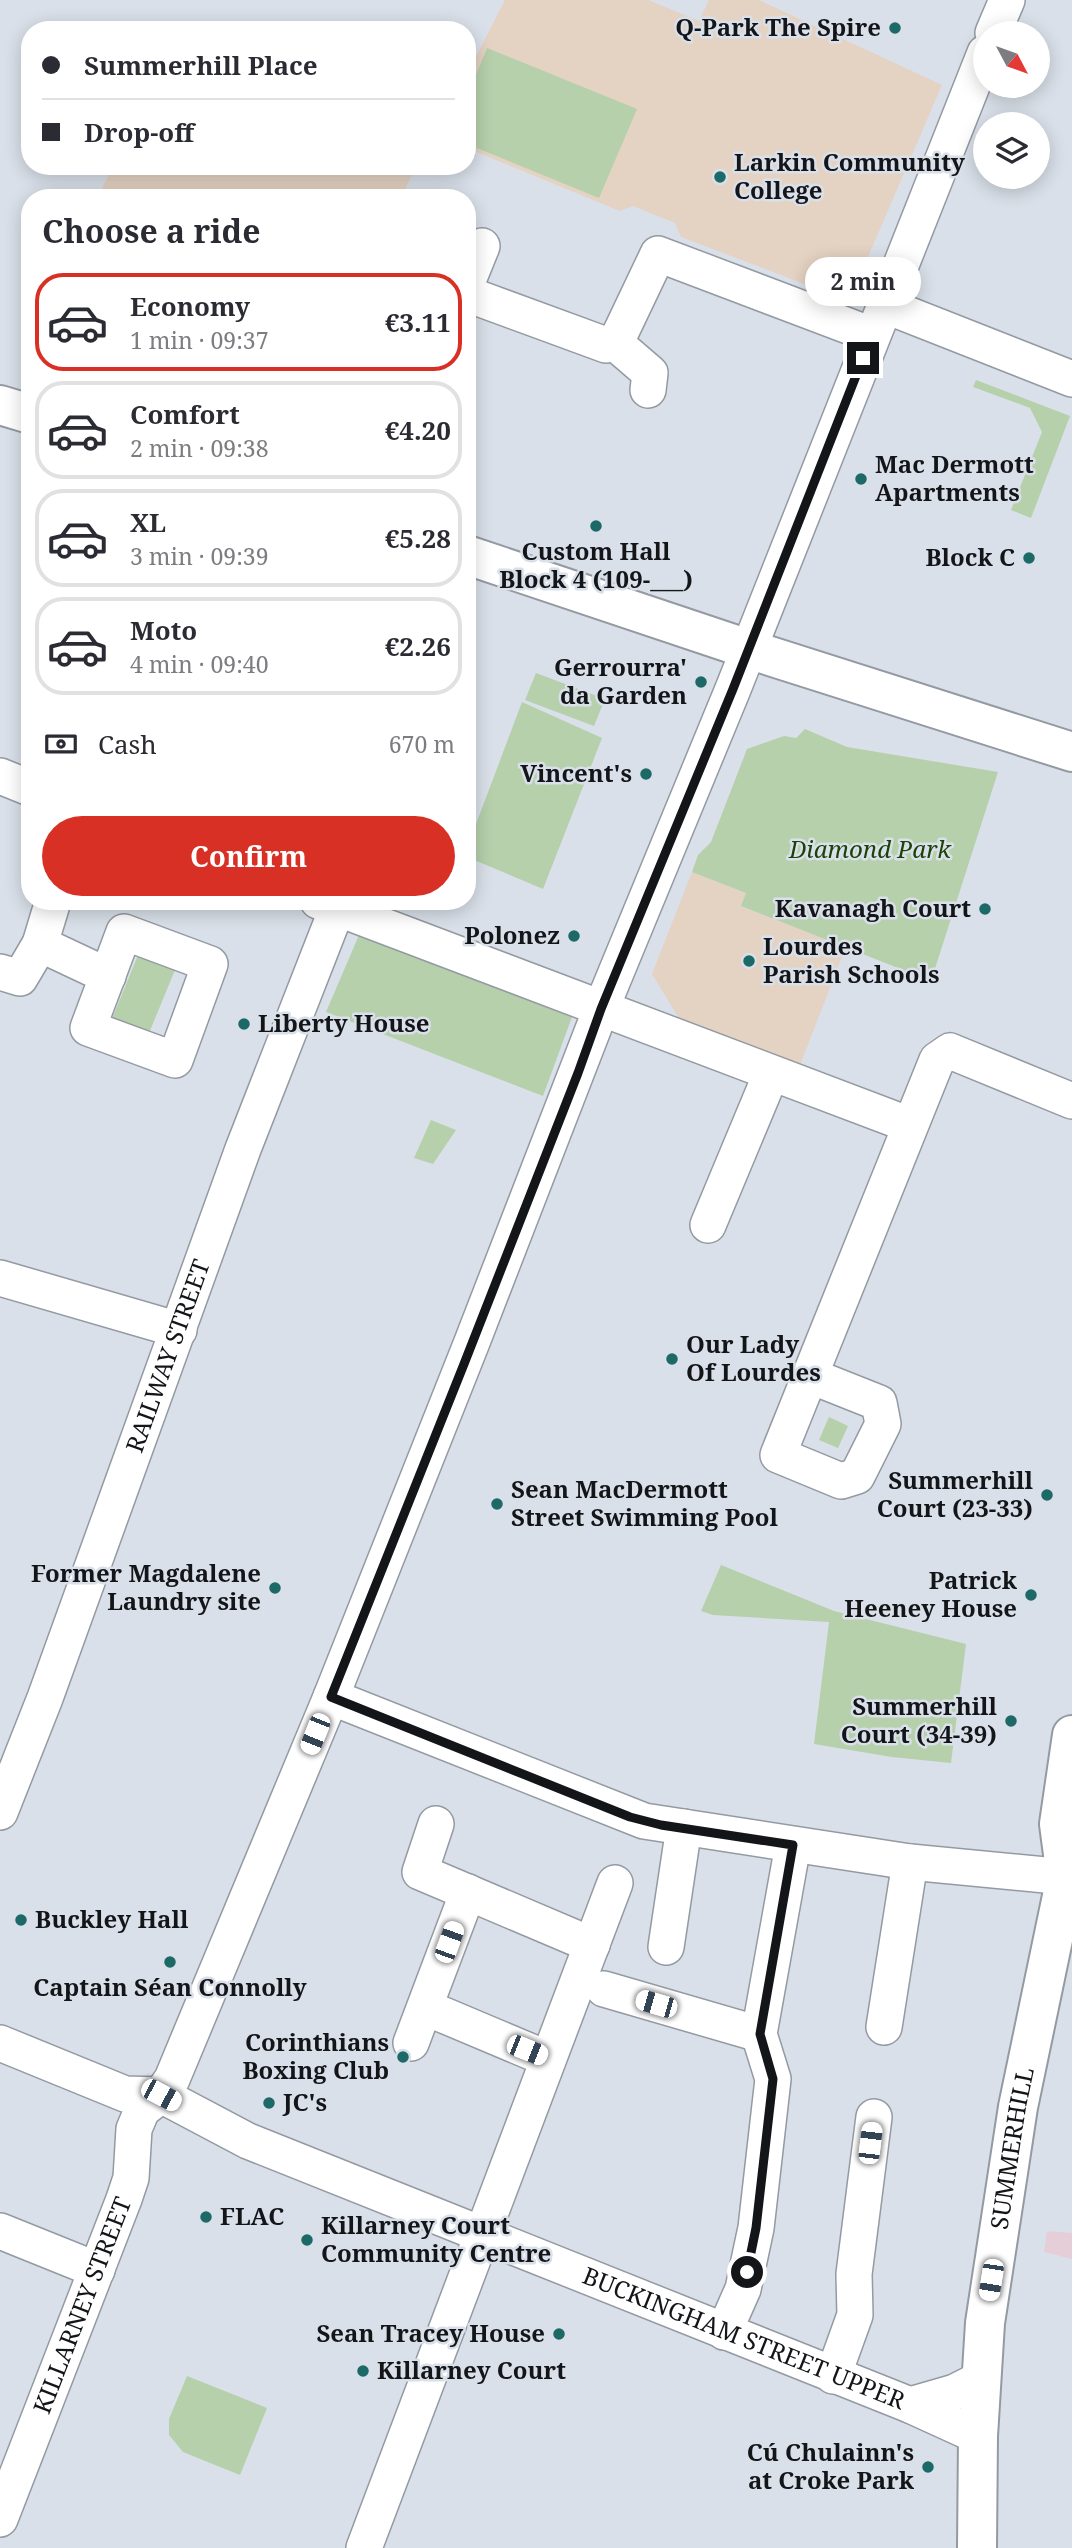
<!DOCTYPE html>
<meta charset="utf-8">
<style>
:root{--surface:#fff;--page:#f2f2f3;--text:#2b2b33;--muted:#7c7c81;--line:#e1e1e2;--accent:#d93025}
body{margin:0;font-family:"Noto Serif",serif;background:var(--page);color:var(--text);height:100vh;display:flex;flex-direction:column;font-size:26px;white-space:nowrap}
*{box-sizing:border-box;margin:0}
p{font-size:23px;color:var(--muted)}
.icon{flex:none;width:38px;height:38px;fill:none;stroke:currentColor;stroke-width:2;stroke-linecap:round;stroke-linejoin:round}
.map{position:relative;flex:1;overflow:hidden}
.sheet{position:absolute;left:21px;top:189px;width:455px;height:721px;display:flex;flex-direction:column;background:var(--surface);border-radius:28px;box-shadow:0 4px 18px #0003}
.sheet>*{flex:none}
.banner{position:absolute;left:21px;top:21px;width:455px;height:154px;border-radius:28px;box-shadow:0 4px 18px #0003;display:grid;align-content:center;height:154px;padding:0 21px;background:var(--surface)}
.needle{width:46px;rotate:131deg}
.buttons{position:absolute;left:973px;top:21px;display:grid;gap:14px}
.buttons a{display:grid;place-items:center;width:77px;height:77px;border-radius:50%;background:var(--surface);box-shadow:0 4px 18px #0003;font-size:35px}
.end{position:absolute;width:32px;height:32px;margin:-16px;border:9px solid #131518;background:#fff;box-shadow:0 0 0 4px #fff}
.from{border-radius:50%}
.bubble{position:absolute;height:49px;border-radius:24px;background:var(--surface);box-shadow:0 4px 18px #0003;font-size:23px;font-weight:700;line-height:49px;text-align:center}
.car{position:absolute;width:21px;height:42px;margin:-21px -10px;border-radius:9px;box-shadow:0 0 5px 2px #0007;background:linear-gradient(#fff 24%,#345 0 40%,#fff 0 76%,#345 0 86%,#fff 0)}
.banner b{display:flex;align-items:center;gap:24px;height:66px;font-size:26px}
.banner b+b{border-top:2px solid var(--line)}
.banner i{width:18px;height:18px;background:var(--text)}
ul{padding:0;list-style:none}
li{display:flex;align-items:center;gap:21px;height:98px;margin:0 14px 10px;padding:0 7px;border:4px solid var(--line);border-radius:28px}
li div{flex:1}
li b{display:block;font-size:26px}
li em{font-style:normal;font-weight:700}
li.on{border-color:var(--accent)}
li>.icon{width:63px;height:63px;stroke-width:1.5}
h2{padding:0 21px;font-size:32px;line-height:84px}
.pay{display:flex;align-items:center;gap:18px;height:77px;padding:0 21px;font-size:26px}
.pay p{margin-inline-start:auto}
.primary-button{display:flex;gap:14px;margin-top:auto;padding:14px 21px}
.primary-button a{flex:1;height:80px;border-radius:42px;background:var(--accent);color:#fff;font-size:28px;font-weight:700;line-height:80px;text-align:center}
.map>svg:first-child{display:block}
.industrial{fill:#e6ced9}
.education{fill:#e4d2c2}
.green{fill:#b5d0ab}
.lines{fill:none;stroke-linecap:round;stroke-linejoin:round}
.minor-casing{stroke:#949aa2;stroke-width:38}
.major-casing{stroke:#949aa2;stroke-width:42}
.minor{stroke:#fff;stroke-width:35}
.major{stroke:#fff;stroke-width:38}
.route{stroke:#131518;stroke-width:9}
.poi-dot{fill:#1c6967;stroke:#d9e0e9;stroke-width:2.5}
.labels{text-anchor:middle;stroke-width:5;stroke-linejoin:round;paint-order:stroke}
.poi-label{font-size:24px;font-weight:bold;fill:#131518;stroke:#d9e0e9;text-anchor:end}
.park-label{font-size:24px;font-style:italic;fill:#1a4305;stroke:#d9e0e9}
.street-label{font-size:24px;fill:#131518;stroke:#d9e0e9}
</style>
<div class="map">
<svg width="1072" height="2548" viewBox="0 0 1072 2548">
<rect width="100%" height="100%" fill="#d9e0e9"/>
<path class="industrial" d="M1047 2231 1072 2233V2259L1044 2252Z"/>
<path class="education" d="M505 0H648L699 21 709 0H759L942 85 849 301 681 237 675 223 633 206 620 211 467 148V74Z
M113 166H416L401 198H97Z
M692 872 746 893 741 906 846 947 798 1070 683 1025 652 974Z"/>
<path class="green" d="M487 48 637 109 599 198 467 144V97Z
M976 380 1070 416 1031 518 1011 510 1042 432 1030 408 973 387Z
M536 673 605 699 594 726 525 700Z
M522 702 602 738 543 889 467 857V848Z
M805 729 847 747 998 772 931 981 741 906 746 893 692 872 698 855 711 842 747 749 784 736 796 738Z
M359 935 572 1017 543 1096 326 1012Z
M138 955 175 970 149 1033 112 1019Z
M431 1120 456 1130 433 1164 414 1158Z
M829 1417 848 1426 838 1448 819 1440Z
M721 1565 834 1611 966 1644 951 1763 892 1757 814 1744 829 1622 713 1615 701 1611Z
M187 2376 267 2408 240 2475 183 2452 169 2435V2419Z"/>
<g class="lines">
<g class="minor-casing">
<g id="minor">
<path d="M993 33 1007 0"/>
<path d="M467 283 482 246"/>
<path d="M467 294 606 345 614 342 619 336 658 254 872 335"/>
<path d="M884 305 1072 379"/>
<path d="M614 342 650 373 648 390"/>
<path d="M0 776 30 788"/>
<path d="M53 901 40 944 108 976"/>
<path d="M318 901 910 1125"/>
<path d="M124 932 210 964 175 1060 88 1028Z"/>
<path d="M0 972 20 978 40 944"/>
<path d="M708 1225 771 1074"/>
<path d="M0 1278 179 1330"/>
<path d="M811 1376 879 1403 883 1424 857 1476 841 1481 778 1455 937 1060 950 1051 1072 1101"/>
<path d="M331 1697 644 1821 910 1862 1066 1877"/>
<path id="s1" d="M0 1812 45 1698 243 1149 340 901"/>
<path d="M436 1824 420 1872 592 1945"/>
<path d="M666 1947 684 1827"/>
<path d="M604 1989 759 2034"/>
<path d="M441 2014 548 2059"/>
<path d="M884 2027 910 1862"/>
<path id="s2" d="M0 2043 125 2094 161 2095 248 2141 910 2405 978 2436"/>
<path d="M411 2043 468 1892"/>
<path d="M0 2231 97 2270"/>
<path d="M724 2332 743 2289 756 2228 773 2079 759 2034 793 1845"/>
<path d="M833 2376 855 2315 854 2274 874 2117"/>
<path d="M910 2405 955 2392 981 2379"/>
<path id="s3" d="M0 2519 124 2199 131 2178 134 2129 142 2110 161 2095 172 2079 331 1697 472 1342 601 1009 733 689 985 53"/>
<path d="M364 2548 615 1883"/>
</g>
</g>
<g class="major-casing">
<g id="major">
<path d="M0 405 30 414"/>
<path d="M467 555 748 649 1072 752"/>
<path d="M1066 1877 1059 1824 1072 1735"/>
<path id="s4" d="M977 2548 978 2436 985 2323 1018 2107 1066 1877 1072 1867"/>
</g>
</g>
<use href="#minor" class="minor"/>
<use href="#major" class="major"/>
</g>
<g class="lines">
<path class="route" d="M747 2272 756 2228 773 2079 760 2034 793 1845 661 1825 630 1817 331 1697 464 1364 578 1073 601 1009 733 689 863 358"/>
</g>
<g class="poi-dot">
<circle cx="895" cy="28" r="7"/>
<circle cx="720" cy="177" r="7"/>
<circle cx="861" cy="479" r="7"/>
<circle cx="596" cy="526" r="7"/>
<circle cx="1029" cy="558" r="7"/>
<circle cx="701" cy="682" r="7"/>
<circle cx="646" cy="774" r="7"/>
<circle cx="985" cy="909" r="7"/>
<circle cx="574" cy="936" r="7"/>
<circle cx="749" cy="961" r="7"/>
<circle cx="244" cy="1024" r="7"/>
<circle cx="672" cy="1359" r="7"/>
<circle cx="1047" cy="1495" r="7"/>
<circle cx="497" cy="1504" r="7"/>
<circle cx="275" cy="1588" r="7"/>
<circle cx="1031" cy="1595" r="7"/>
<circle cx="1011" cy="1721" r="7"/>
<circle cx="21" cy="1920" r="7"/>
<circle cx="170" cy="1962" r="7"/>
<circle cx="403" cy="2057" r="7"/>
<circle cx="269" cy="2103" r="7"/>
<circle cx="206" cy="2217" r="7"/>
<circle cx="307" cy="2240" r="7"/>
<circle cx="559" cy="2334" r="7"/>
<circle cx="363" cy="2371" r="7"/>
<circle cx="928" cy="2467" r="7"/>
</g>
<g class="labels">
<g class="poi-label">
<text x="881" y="36">Q-Park The Spire</text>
<text x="734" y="171" text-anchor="start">Larkin Community<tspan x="734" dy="28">College</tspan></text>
<text x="875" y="473" text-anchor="start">Mac Dermott<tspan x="875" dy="28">Apartments</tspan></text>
<text x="596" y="560" text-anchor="middle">Custom Hall<tspan x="596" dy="28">Block 4 (109-___)</tspan></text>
<text x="1015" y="566">Block C</text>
<text x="687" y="676">Gerrourra'<tspan x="687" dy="28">da Garden</tspan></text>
<text x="632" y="782">Vincent's</text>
<text x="971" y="917">Kavanagh Court</text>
<text x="560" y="944">Polonez</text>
<text x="763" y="955" text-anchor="start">Lourdes<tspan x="763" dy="28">Parish Schools</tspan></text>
<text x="258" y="1032" text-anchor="start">Liberty House</text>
<text x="686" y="1353" text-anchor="start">Our Lady<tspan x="686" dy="28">Of Lourdes</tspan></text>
<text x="1033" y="1489">Summerhill<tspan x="1033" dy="28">Court (23-33)</tspan></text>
<text x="511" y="1498" text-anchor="start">Sean MacDermott<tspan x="511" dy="28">Street Swimming Pool</tspan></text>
<text x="261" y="1582">Former Magdalene<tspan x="261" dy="28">Laundry site</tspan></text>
<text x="1017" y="1589">Patrick<tspan x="1017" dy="28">Heeney House</tspan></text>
<text x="997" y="1715">Summerhill<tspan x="997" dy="28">Court (34-39)</tspan></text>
<text x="35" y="1928" text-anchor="start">Buckley Hall</text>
<text x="170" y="1996" text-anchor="middle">Captain Séan Connolly</text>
<text x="389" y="2051">Corinthians<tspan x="389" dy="28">Boxing Club</tspan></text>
<text x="283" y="2111" text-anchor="start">JC's</text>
<text x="220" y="2225" text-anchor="start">FLAC</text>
<text x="321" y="2234" text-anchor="start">Killarney Court<tspan x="321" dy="28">Community Centre</tspan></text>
<text x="545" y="2342">Sean Tracey House</text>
<text x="377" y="2379" text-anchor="start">Killarney Court</text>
<text x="914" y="2461">Cú Chulainn's<tspan x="914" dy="28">at Croke Park</tspan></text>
</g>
<g class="park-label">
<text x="870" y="858">Diamond Park</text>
</g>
<g class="street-label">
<text dy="8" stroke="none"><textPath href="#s1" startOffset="486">RAILWAY STREET</textPath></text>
<text dy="8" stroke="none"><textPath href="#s4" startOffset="402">SUMMERHILL</textPath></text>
<text dy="8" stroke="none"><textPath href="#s3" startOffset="229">KILLARNEY STREET</textPath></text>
<text dy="8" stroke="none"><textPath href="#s2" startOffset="803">BUCKINGHAM STREET UPPER</textPath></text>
</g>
</g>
</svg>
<div class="buttons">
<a><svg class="needle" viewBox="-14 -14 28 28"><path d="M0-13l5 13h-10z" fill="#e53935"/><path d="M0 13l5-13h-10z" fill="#7c7c81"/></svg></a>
<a><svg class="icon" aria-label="layers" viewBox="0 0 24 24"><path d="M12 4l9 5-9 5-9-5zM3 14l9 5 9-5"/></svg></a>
</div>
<i class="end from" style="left:747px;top:2272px"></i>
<i class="end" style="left:863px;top:358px"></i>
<div class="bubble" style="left:805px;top:257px;width:116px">2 min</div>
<i class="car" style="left:315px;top:1734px;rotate:202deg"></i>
<i class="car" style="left:449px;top:1942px;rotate:20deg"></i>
<i class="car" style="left:656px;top:2004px;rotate:286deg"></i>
<i class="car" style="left:527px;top:2050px;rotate:112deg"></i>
<i class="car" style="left:161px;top:2095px;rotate:118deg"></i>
<i class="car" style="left:870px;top:2143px;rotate:7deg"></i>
<i class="car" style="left:991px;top:2280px;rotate:189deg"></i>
<div class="banner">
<b><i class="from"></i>Summerhill Place</b>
<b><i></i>Drop-off</b>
</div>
<section class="sheet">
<h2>Choose a ride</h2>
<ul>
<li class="on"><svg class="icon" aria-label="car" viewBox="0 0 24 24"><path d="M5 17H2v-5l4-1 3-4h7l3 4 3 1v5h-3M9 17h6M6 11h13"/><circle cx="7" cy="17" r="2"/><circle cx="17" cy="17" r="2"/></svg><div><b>Economy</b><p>1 min · 09:37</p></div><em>€3.11</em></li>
<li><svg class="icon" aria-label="car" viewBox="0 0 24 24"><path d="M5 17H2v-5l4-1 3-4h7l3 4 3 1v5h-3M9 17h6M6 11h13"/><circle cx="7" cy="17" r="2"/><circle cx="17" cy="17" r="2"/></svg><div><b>Comfort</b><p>2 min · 09:38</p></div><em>€4.20</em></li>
<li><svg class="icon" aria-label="car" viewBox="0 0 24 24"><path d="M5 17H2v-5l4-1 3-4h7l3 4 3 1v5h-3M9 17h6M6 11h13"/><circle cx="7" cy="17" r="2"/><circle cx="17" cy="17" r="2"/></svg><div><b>XL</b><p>3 min · 09:39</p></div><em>€5.28</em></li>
<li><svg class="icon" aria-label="car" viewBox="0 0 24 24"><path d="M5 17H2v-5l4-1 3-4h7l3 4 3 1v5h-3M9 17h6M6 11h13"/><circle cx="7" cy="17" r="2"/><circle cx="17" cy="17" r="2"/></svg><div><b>Moto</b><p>4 min · 09:40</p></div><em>€2.26</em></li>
</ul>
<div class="pay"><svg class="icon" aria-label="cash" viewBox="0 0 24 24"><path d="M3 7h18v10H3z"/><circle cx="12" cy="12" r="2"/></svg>Cash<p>670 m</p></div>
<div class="primary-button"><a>Confirm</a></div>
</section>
</div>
